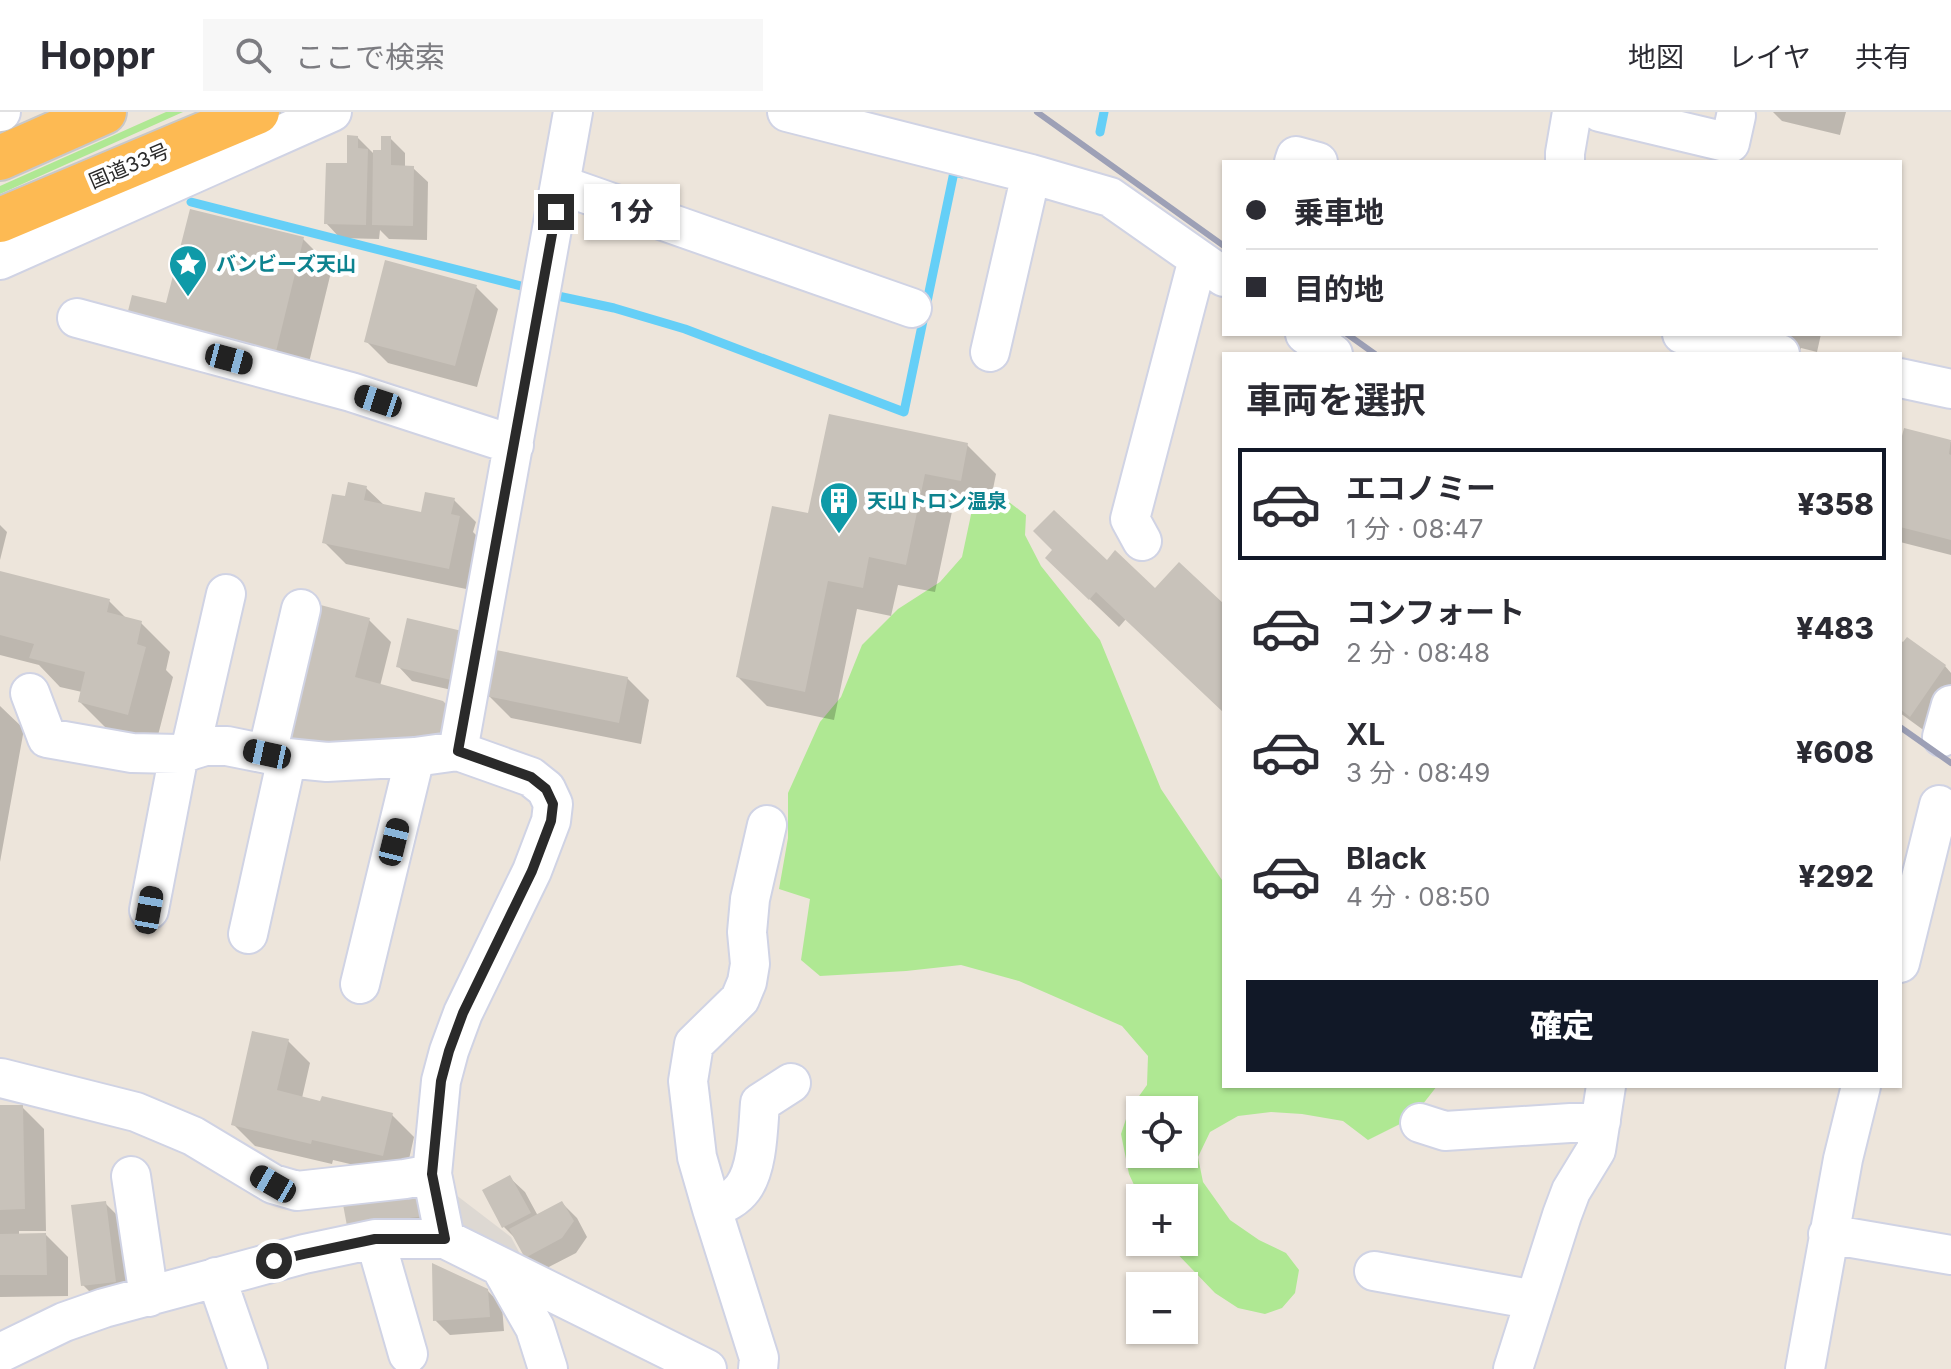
<!DOCTYPE html>
<html lang="ja">
<meta charset="utf-8">
<style>
:root{--surface:#fff;--page:#f7f7f7;--text:#2b2b33;--muted:#7c7c81;--line:#e1e1e2;--accent:#111827}
body{margin:0;font-family:Inter,"Noto Sans JP",sans-serif;background:var(--page);color:var(--text);height:100vh;display:flex;flex-direction:column;font-size:30px;white-space:nowrap}
*{box-sizing:border-box;margin:0}
p{font-size:26px;color:var(--muted)}
.icon{flex:none;width:44px;height:44px;fill:none;stroke:currentColor;stroke-width:2;stroke-linecap:round;stroke-linejoin:round}
.map{position:relative;flex:1;overflow:hidden}
.details{position:absolute;left:1222px;top:240px;width:680px;height:736px;display:flex;flex-direction:column;background:var(--surface);border-radius:0px;box-shadow:0 2px 6px #0004}
.details>*{flex:none}
.banner{position:absolute;left:1222px;top:48px;width:680px;height:176px;border-radius:0px;box-shadow:0 2px 6px #0004;display:grid;align-content:center;height:176px;padding:0 24px;background:var(--surface)}
.controls{position:absolute;left:1126px;top:984px;display:grid;gap:16px}
.controls a{display:grid;place-items:center;width:72px;height:72px;border-radius:0px;background:var(--surface);box-shadow:0 2px 6px #0004;font-size:40px}
.end{position:absolute;width:36px;height:36px;margin:-18px;border:10px solid #2a2a2a;background:#fff;box-shadow:0 0 0 4px #fff}
.from{border-radius:50%}
.bubble{position:absolute;height:56px;border-radius:0px;background:var(--surface);box-shadow:0 2px 6px #0004;font-size:26px;font-weight:800;line-height:56px;text-align:center}
.car{position:absolute;width:24px;height:48px;margin:-24px -12px;border-radius:10px;box-shadow:0 0 6px 2px #0007;background:linear-gradient(#222 24%,#8ab4d8 0 40%,#222 0 76%,#8ab4d8 0 86%,#222 0)}
.banner b{display:flex;align-items:center;gap:28px;height:76px;font-size:30px}
.banner b+b{border-top:2px solid var(--line)}
.banner i{width:20px;height:20px;background:var(--text)}
ul{padding:0;list-style:none}
li{display:flex;align-items:center;gap:24px;height:112px;margin:0 16px 12px;padding:0 8px;border:4px solid transparent;border-radius:0px}
li div{flex:1}
li b{display:block;font-size:30px}
li em{font-style:normal;font-weight:800}
li.current{border-color:var(--accent)}
li>.icon{width:72px;height:72px;stroke-width:1.5}
h2{padding:0 24px;font-size:36px;line-height:96px}
.action{display:flex;gap:16px;margin-top:auto;padding:16px 24px}
.action a{flex:1;height:92px;border-radius:0px;background:var(--accent);color:#fff;font-size:32px;font-weight:800;line-height:92px;text-align:center}
header{display:flex;align-items:center;gap:48px;box-sizing:border-box;height:112px;padding:0 40px;background:var(--surface);border-bottom:2px solid var(--line)}
header strong{font-size:38px}
nav{display:flex;gap:44px;margin-inline-start:auto;font-size:28px}
.search{width:560px;height:72px;background:var(--page);display:flex;align-items:center;gap:20px;box-sizing:border-box;padding:0 28px;border-radius:0px;color:var(--muted);font-size:30px}
.map>svg:first-child{display:block}
.green{fill:#afe893;fill-rule:evenodd}
.plaza{fill:#ddd8d2}
.shadow{fill:#0003}
.lines{fill:none;stroke-linecap:round;stroke-linejoin:round}
.stream{stroke:#65cff7;stroke-width:9}
.building{fill:#c8c2ba}
.minor-casing{stroke:#d0d3e4;stroke-width:42}
.trunk-casing{stroke:#c8c8c8;stroke-width:48}
.minor{stroke:#fff;stroke-width:38}
.trunk{stroke:#fdba53;stroke-width:44}
.rail{stroke:#9da0b6;stroke-width:6}
.route{stroke:#2a2a2a;stroke-width:10}
.labels{text-anchor:middle;stroke-width:8;stroke-linejoin:round;paint-order:stroke}
.street-label{font-size:20px;fill:#2a2a2a;stroke:#fff}
.culture-label{font-size:20px;font-weight:bold;fill:#0d838f;stroke:#fff;text-anchor:start}
</style>
<header>
<strong>Hoppr</strong>
<div class="search"><svg class="icon" aria-label="search" viewBox="0 0 24 24"><circle cx="10" cy="10" r="6"/><path d="M15 15l6 6"/></svg>ここで検索</div>
<nav><a>地図</a><a>レイヤ</a><a>共有</a></nav>
</header>
<div class="map">
<svg width="1951" height="1257" viewBox="0 0 1951 1257">
<rect width="100%" height="100%" fill="#ede5db"/>
<path class="green" d="M166 0H183L0 82V74Z
M983 390H1009L1026 403 1025 423 1041 454 1100 528 1161 677 1224 771V974H1437L1412 1006 1368 1028 1343 1009 1302 1002 1271 1000 1238 1004 1210 1020 1198 1045 1203 1070 1230 1108 1259 1128 1286 1141 1299 1158 1295 1181 1282 1196 1265 1202 1238 1196 1215 1181 1166 1130H1184V1086H1140L1129 1062 1121 1022 1129 998 1147 973 1148 944 1122 914 1019 869 961 853 906 859 820 864 801 848 810 787 779 777 788 726V681L820 610 841 585 862 533 898 497 940 470 962 445 972 398ZM1140 998H1184V1042H1140Z"/>
<path class="plaza" d="M443 1073 511 1125 526 1153 458 1117Z"/>
<path class="shadow" d="M1773 0H1846L1840 23 1782 9Z
M358 26 375 43 383 40 390 26 405 41V56H413L428 70 427 128 389 127 380 118 379 127 340 126 326 111Z
M303 127 332 156 303 275 168 194Z
M476 175 498 197 477 275 388 251 366 229Z
M1760 222H1821L1817 240 1801 236 1799 242H1777Z
M1905 319 1951 330V443L1900 430V341Z
M967 333 996 362 989 397 954 390 935 480 898 473 891 504 857 497 834 608 767 594 738 565 810 404Z
M366 376 385 394 423 402 454 388 476 410 473 420 481 428 471 478 346 452 324 430 347 387Z
M0 413 7 420 0 448Z
M1107 450 1155 479 1224 495V600L1126 507 1119 515 1076 474Z
M0 461 109 489 128 508 141 511 170 540 166 558 173 565 156 631 109 619 80 590 82 580 60 575 39 553 0 543Z
M369 508 391 530 380 574 432 587 305 647Z
M1900 530 1945 554 1951 561V599L1933 625 1900 601Z
M476 535 465 581 412 569 398 554Z
M627 566 649 588 641 632 511 606 489 584Z
M0 594 24 617 0 750Z
M288 929 310 951 302 986 392 1003 414 1025 405 1065 333 1048 332 1052 255 1034 233 1012Z
M0 995H22L44 1017 46 1119H19V1123H46L68 1145V1184L0 1185Z
M510 1066 525 1080 538 1104 562 1091 577 1106 587 1125 576 1141 541 1159 526 1145 517 1128 504 1115Z
M420 1079 439 1118 363 1128Z
M105 1091 120 1106 129 1184 98 1188 83 1173Z
M487 1178 502 1194 504 1219 450 1223 435 1208Z"/>
<g class="lines">
<path class="stream" d="M1100 20 1104 0
M191 90 525 175
M553 183 614 196 685 217 904 300 954 60 962 62"/>
</g>
<path class="building" d="M347 23 358 24V36L368 37 366 113 324 112 326 51H347Z
M381 24H391V53L414 54 413 114 372 113 373 38H381Z
M190 97 304 125 274 248 125 211 132 183 166 191Z
M385 148 477 173 455 254 364 230Z
M829 302 968 331 961 369 925 362 906 453 869 445 863 476 828 469 805 580 736 565 772 394 808 401Z
M1904 316 1951 328 1949 342 1951 343V428L1900 415V332Z
M348 370 367 374 364 388 421 400 425 380 455 386 451 402 460 404 449 457 322 431 332 382 345 384Z
M1054 398 1107 448 1115 438 1155 476 1179 450 1224 492V601L1096 480 1089 488 1045 446 1052 438 1033 419Z
M0 459 110 487 107 500 142 509 137 532 146 535 128 603 78 590 85 560 29 546 34 532 0 523Z
M313 491 370 506 355 565 443 589 450 596 448 622 351 637 319 628 317 634 281 625Z
M407 506 462 519 451 568 396 555Z
M1907 525 1946 553 1910 605 1900 597V528L1903 530Z
M496 538 628 565 619 611 486 584Z
M252 919 289 927 277 978 320 989 322 984 393 1001 383 1044 312 1028 311 1032 231 1013Z
M0 993H23L25 1097 0 1098Z
M510 1063 531 1101 502 1116 482 1078Z
M421 1077 425 1104 347 1114 342 1087Z
M106 1089 116 1170 81 1174 71 1093Z
M562 1089 574 1109 562 1126 525 1146 509 1117Z
M46 1121 47 1163H0V1122Z
M432 1151 488 1177 490 1205 433 1209Z"/>
<g class="lines">
<g class="minor-casing">
<path id="minor" d="M0 0H1
M787 0 1031 62 1110 85 1224 165
M1600 0 1730 31 1736 4
M1294 50 1296 44 1318 50
M1565 50V41L1572 0
M561 73 912 196
M0 148 332 0
M77 206 351 280 514 333
M1305 222 1333 242
M1682 222 1780 242
M990 240 1031 62
M1900 266 1951 277
M1142 429 1130 407 1198 147
M30 581 47 626 132 641 179 642 205 634H227L287 646 327 650 415 645 458 639
M1942 625 1951 593
M190 639 226 482
M267 642 301 497
M149 798 179 642
M248 822 287 646
M1900 851 1939 693
M360 872 415 645
M1 966 136 1000 193 1024 273 1072 297 1079 405 1067 432 1062
M1420 1011 1445 1019 1601 1009
M131 1064 149 1185
M712 1097C723 1092 735 1087 743 1076 758 1056 758 1015 760 991L791 971
M1828 1122 1951 1143
M375 1127 408 1242
M445 1127 432 1062 441 969 449 939 463 901 532 759 551 709 553 692 546 677 531 665 458 639 573 0
M501 1156 535 1216 548 1257
M1374 1159 1535 1188
M216 1165 248 1257
M0 1241 64 1210 104 1196 304 1142 375 1127H445L707 1257
M758 1257 759 1246 712 1097 697 1045 688 969 694 932 740 887 747 870 750 852 747 820 750 787 767 713
M1513 1257 1562 1103 1571 1079 1596 1038 1606 974
M1805 1257 1843 1047 1861 974"/>
</g>
<g class="trunk-casing">
<path id="trunk" d="M0 46 104 0
M0 108 257 0"/>
</g>
<use href="#minor" class="minor"/>
<use href="#trunk" class="trunk"/>
<path class="rail" d="M1037 0 1224 134
M1347 222 1375 242
M1900 615 1951 651"/>
</g>
<g class="lines">
<path class="route" d="M274 1149 304 1142 375 1127H445L432 1062 441 969 449 939 463 901 532 759 551 709 553 692 546 677 531 665 458 639 556 100"/>
</g>
<defs>
<g id="sight-pin" transform="scale(2)"><path d="M0 17L-7.5 6A9.5 9.5 0 1 1 7.5 6Z" fill="#0f9aa8" stroke="#fff"/><path d="M0-6L1.8-2.2L6-1.7L2.9 1.2L3.7 5.4L0 3.3L-3.7 5.4L-2.9 1.2L-6-1.7L-1.8-2.2Z" fill="#fff"/></g>
<g id="building-pin" transform="scale(2)"><path d="M0 17L-7.5 6A9.5 9.5 0 1 1 7.5 6Z" fill="#0f9aa8" stroke="#fff"/><path d="M-4-6H4V6H1V3H-1V6H-4ZM-2.5-4.3h1.7v1.8h-1.7ZM.8-4.3h1.7v1.8H.8ZM-2.5-1h1.7V.8h-1.7ZM.8-1h1.7V.8H.8Z" fill="#fff"/></g>
</defs>
<g fill-rule="evenodd">
<use href="#sight-pin" x="188" y="152"/>
<use href="#building-pin" x="839" y="389"/>
</g>
<g class="labels">
<g class="street-label">
<text transform="translate(129 54) rotate(-23)" y="7">国道33号</text>
</g>
<g class="culture-label">
<text x="216" y="159">バンビーズ天山</text>
<text x="867" y="396">天山トロン温泉</text>
</g>
</g>
</svg>
<div class="controls">
<a><svg class="icon" aria-label="locate" viewBox="0 0 24 24"><circle cx="12" cy="12" r="6"/><path d="M12 2v4M12 18v4M2 12h4M18 12h4"/></svg></a>
<a>+</a>
<a>−</a>
</div>
<i class="end from" style="left:274px;top:1149px"></i>
<i class="end" style="left:556px;top:100px"></i>
<div class="bubble" style="left:584px;top:72px;width:96px">1 分</div>
<i class="car" style="left:229px;top:247px;rotate:105deg"></i>
<i class="car" style="left:378px;top:289px;rotate:288deg"></i>
<i class="car" style="left:267px;top:642px;rotate:282deg"></i>
<i class="car" style="left:394px;top:730px;rotate:14deg"></i>
<i class="car" style="left:149px;top:798px;rotate:10deg"></i>
<i class="car" style="left:273px;top:1072px;rotate:300deg"></i>
<div class="banner">
<b><i class="from"></i>乗車地</b>
<b><i></i>目的地</b>
</div>
<section class="details">
<h2>車両を選択</h2>
<ul>
<li class="current"><svg class="icon" aria-label="car" viewBox="0 0 24 24"><path d="M5 17H2v-5l4-1 3-4h7l3 4 3 1v5h-3M9 17h6M6 11h13"/><circle cx="7" cy="17" r="2"/><circle cx="17" cy="17" r="2"/></svg><div><b>エコノミー</b><p>1 分 · 08:47</p></div><em>¥358</em></li>
<li><svg class="icon" aria-label="car" viewBox="0 0 24 24"><path d="M5 17H2v-5l4-1 3-4h7l3 4 3 1v5h-3M9 17h6M6 11h13"/><circle cx="7" cy="17" r="2"/><circle cx="17" cy="17" r="2"/></svg><div><b>コンフォート</b><p>2 分 · 08:48</p></div><em>¥483</em></li>
<li><svg class="icon" aria-label="car" viewBox="0 0 24 24"><path d="M5 17H2v-5l4-1 3-4h7l3 4 3 1v5h-3M9 17h6M6 11h13"/><circle cx="7" cy="17" r="2"/><circle cx="17" cy="17" r="2"/></svg><div><b>XL</b><p>3 分 · 08:49</p></div><em>¥608</em></li>
<li><svg class="icon" aria-label="car" viewBox="0 0 24 24"><path d="M5 17H2v-5l4-1 3-4h7l3 4 3 1v5h-3M9 17h6M6 11h13"/><circle cx="7" cy="17" r="2"/><circle cx="17" cy="17" r="2"/></svg><div><b>Black</b><p>4 分 · 08:50</p></div><em>¥292</em></li>
</ul>
<div class="action"><a>確定</a></div>
</section>
</div>
